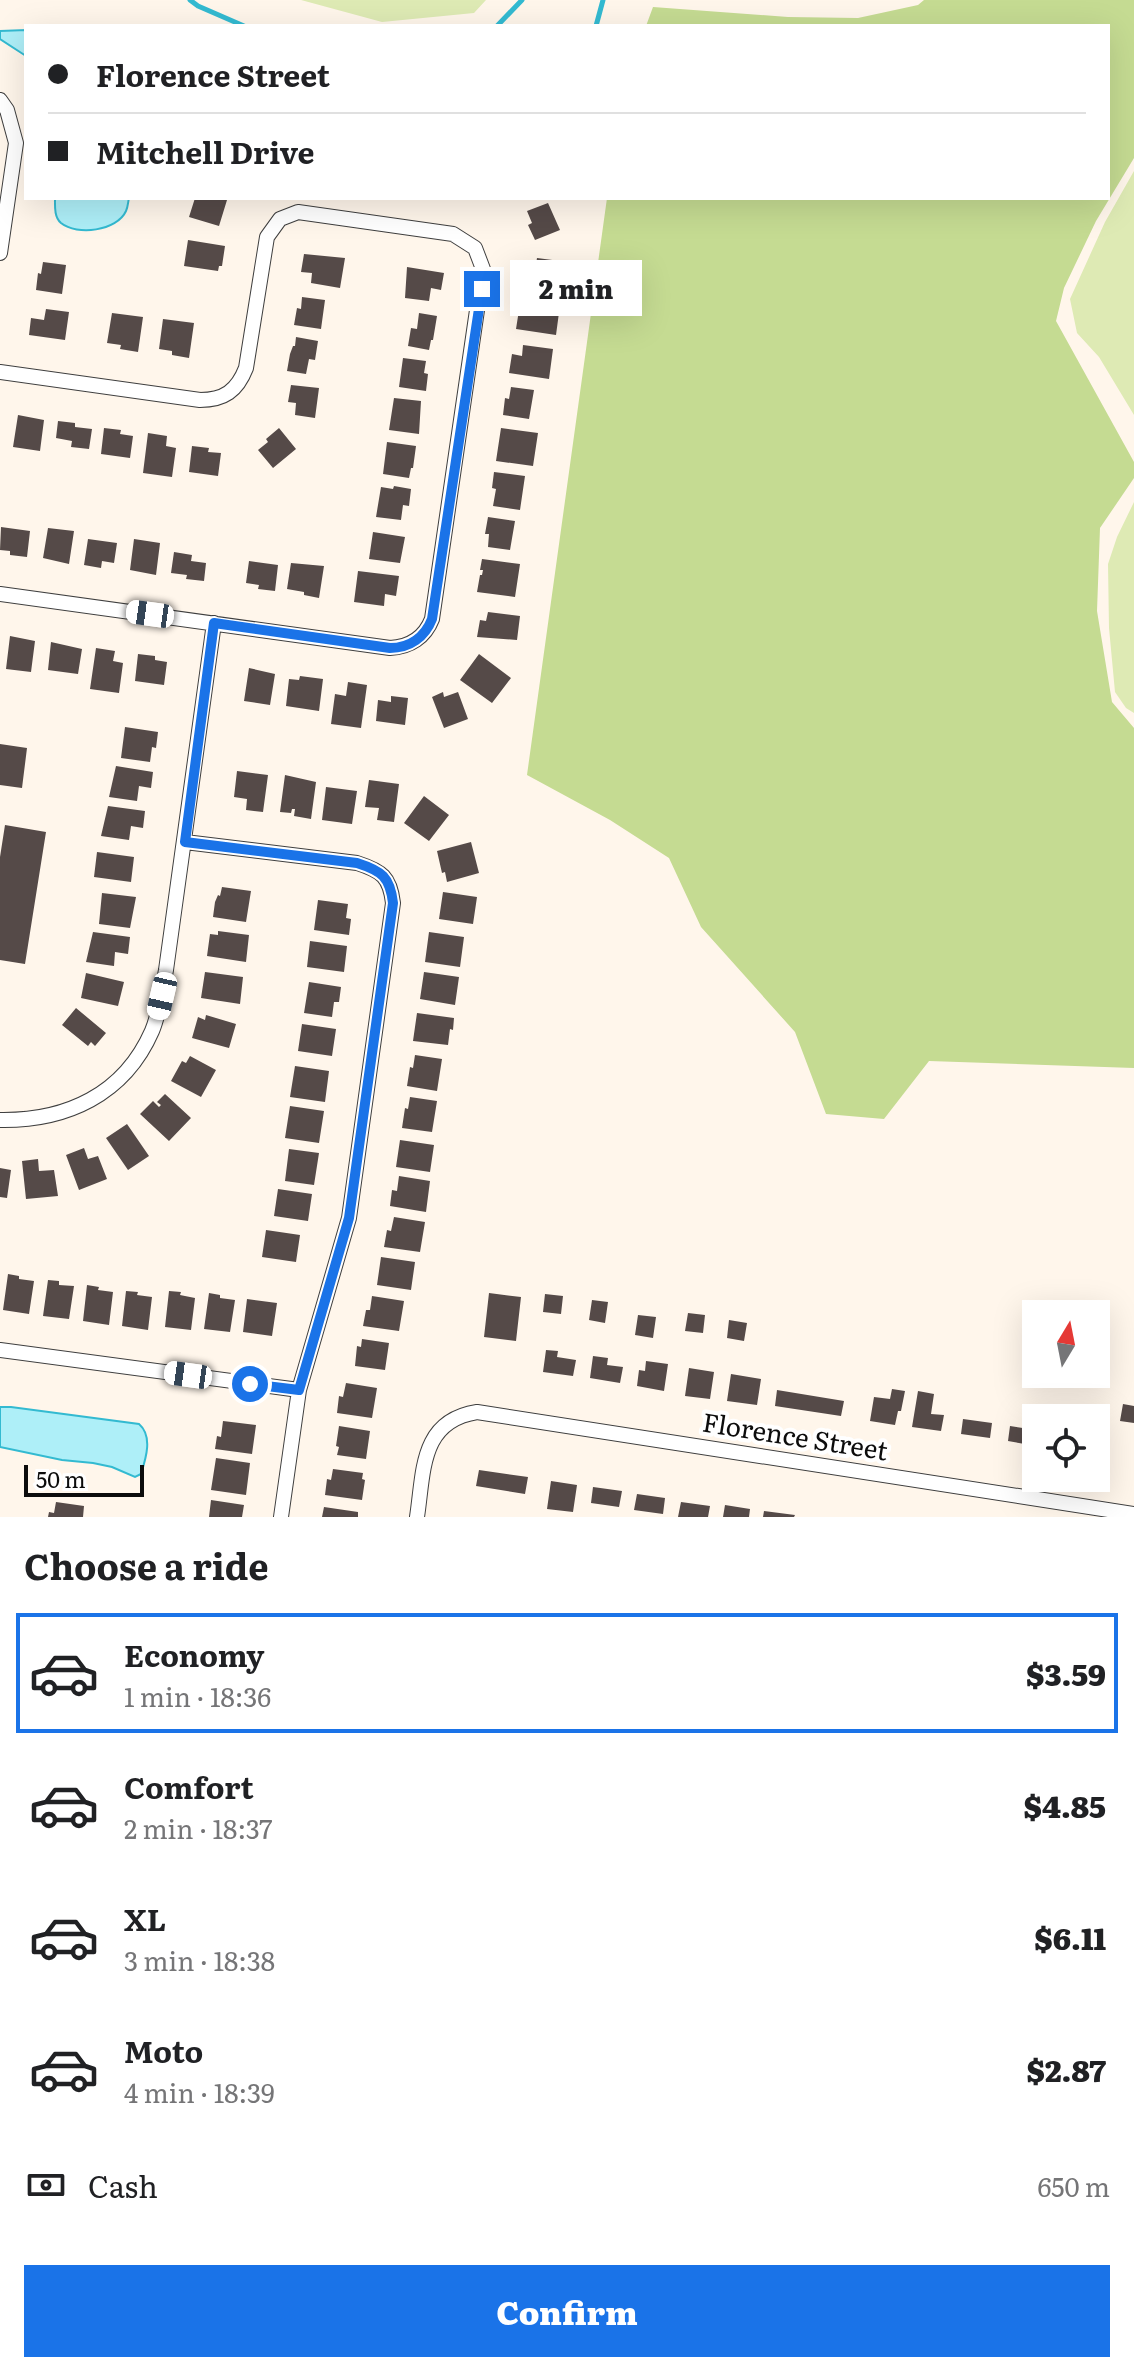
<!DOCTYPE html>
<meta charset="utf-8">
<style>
:root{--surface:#fff;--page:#f6f6f6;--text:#202124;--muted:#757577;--line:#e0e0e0;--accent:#1a73e8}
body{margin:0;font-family:Literata,serif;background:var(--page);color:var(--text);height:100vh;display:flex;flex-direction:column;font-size:30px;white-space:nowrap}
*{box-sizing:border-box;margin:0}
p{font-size:26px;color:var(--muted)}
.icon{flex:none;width:44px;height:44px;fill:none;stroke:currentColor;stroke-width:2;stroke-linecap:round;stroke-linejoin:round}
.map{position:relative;height:1517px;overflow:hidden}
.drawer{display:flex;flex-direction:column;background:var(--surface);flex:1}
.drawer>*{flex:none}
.banner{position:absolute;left:24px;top:24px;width:1086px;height:176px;border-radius:0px;box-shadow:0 8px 32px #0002;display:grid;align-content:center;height:176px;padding:0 24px;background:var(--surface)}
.needle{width:52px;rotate:10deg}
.tools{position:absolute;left:1022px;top:1300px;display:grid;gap:16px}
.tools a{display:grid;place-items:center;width:88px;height:88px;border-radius:0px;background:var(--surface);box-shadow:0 8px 32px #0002;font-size:40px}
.scale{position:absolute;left:24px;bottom:20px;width:120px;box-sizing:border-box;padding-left:8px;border:4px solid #0c0c0c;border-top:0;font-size:22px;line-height:28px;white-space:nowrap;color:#0c0c0c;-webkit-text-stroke:6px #fff;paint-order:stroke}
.end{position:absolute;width:36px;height:36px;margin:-18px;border:10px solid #1a73e8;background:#fff;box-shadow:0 0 0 4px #fff}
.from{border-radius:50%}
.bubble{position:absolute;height:56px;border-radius:0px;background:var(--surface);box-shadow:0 8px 32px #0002;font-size:26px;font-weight:800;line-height:56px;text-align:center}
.car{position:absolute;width:24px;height:48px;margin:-24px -12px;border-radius:10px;box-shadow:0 0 6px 2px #0007;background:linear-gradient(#fff 24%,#345 0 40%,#fff 0 76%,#345 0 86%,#fff 0)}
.banner b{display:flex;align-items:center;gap:28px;height:76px;font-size:30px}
.banner b+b{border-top:2px solid var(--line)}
.banner i{width:20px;height:20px;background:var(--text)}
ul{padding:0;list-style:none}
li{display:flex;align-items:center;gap:24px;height:120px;margin:0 16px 12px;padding:0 8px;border:4px solid transparent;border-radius:0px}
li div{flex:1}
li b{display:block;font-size:30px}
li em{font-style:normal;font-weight:800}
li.current{border-color:var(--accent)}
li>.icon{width:72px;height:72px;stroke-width:1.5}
h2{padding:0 24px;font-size:36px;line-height:96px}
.pay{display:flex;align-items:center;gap:20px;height:88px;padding:0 24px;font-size:30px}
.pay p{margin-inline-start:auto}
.cta{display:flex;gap:16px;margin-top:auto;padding:16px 24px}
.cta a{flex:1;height:92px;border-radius:0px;background:var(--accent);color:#fff;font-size:32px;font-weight:800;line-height:92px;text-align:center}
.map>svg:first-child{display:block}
.green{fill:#deeab4}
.forest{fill:#c5db92}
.water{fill:#aeeff8;stroke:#33bad1;stroke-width:2}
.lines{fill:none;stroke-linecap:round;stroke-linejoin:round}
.stream{stroke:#33bad1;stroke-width:5}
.building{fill:#554a48}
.minor-casing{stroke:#3f3f3f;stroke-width:16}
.minor{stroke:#fff;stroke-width:14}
.route{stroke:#1a73e8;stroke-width:10}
.labels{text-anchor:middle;stroke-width:8;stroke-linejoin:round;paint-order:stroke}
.street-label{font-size:26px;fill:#0c0c0c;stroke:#fff}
</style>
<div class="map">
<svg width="1134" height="1517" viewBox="0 0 1134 1517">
<rect width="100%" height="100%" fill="#fff6eb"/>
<path class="green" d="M301 0H486L474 13 382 22Z
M1134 171V415L1099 357 1077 333 1070 299 1105 222Z
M1134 502V713L1126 708 1115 692 1109 628 1108 564 1117 537Z"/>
<path class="forest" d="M924 0H1134V158L1096 221 1064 288 1056 321 1134 462V478L1100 528 1097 611 1112 702 1134 728V1068L929 1061 884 1119 826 1114 795 1032 701 927 669 858 610 820 527 775 607 198H1108V26H646L653 7 788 17 858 18 918 5Z"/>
<path class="water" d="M26 30V56L0 39V31Z
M55 198H129C128 202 128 207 126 211 117 231 77 236 61 223 54 217 55 206 55 198Z
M0 1407H11L139 1424C153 1436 146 1458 141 1474L135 1477 112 1467 93 1463 62 1460 0 1447Z"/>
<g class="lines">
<path class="stream" d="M190 0 198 6 244 26
M497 26 522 0
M596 26 603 0"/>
</g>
<path class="building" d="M195 198 227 200 219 226 189 217Z
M548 203 560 230 535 240 528 225 532 223 527 211Z
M188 240 225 246 222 266H219L218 271 184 266Z
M304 254 345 258 340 288 311 283 312 273 301 272Z
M537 258 560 261 555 290 529 286 531 270H535Z
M43 262 66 265 62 294 36 290 38 273 41 274Z
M407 267 444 273 441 290 431 288 429 301 405 298Z
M302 297 325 300 321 329 294 325 297 308 301 309Z
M530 301 560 305 556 335 516 329 519 310 529 312Z
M46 309 69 312 65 340 29 335 31 318 44 320Z
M112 313 143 317 138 352 120 349 121 345 107 343Z
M419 313 437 316 433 340H431L429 350 408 346 411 328 417 329Z
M163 319 194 323 189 358 172 355V351L159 349Z
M296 337 318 341 315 360 309 359 306 374 287 371 290 354 293 346H295Z
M523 345 553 349 549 379 509 373 512 354 522 356Z
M403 358 426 361 424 373 428 374 426 391 399 387Z
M291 385 319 388 315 418 295 415 296 403 288 402Z
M511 387 534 390 529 419 503 415 505 398 509 399Z
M394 398 421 401 419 434 389 430Z
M18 415 44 420 40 451 13 447Z
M58 421 75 423V427L92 429 89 449 71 447 72 441 56 438Z
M104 428 121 430 120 434 133 436 130 458 101 454Z
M279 428 296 449 273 468 258 450 268 442 266 439Z
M501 428 538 433 533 466 496 461Z
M148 433 167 436 166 446 176 448 172 477 143 473Z
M387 442 416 446 413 468H411L409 478 383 474Z
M192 446 209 448 208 452 221 453 218 476 189 472Z
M494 472 525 476 520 510 493 506 496 489 492 488Z
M394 486 411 489 409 506 403 505 401 520 376 517 381 487 393 489Z
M488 517 515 521 510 550 488 547 489 534H485Z
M1 527 30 531 27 557 10 555V551L0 550Z
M48 528 74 531 69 564 43 558Z
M373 532 405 537 400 563 369 559Z
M88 539 117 543 114 563 102 561 101 568 84 565Z
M134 539 160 543 156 575 130 570Z
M174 552 192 555 191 561 206 563 204 581 186 579 187 575 171 573Z
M482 559 520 564 515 597 477 592 480 575H482L483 570H480Z
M249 561 278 565 275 591 258 589 259 585 246 583Z
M291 563 324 566 319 598 304 595V592L287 589Z
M358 571 399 576 396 596 385 594 384 606 354 602Z
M488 612 520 616 517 640 477 637 480 620 486 621Z
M10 636 35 641 31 672 6 669Z
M51 642 82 649 78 674 48 670Z
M96 648 115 651 113 661 123 663 119 693 90 689Z
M138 654 155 656V660L167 662 164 685 135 681Z
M479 654 511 678 492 703 460 680Z
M249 668 275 674 270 705 244 701Z
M300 676 323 679 319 711 286 706 289 679 299 680Z
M348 682 367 685 361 728 331 724 335 694 346 696Z
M443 692 444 697 458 692 468 719 444 728 432 697Z
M391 696 408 698 405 725 376 721 378 700 391 702Z
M125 727 158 732 156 748 152 747 150 762 121 758Z
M0 744 27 748 22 788 0 785Z
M116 766 153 772 151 788 139 786 137 801 109 797Z
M237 771 268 775 263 812 246 810 247 799 234 797Z
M285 775 316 782 311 819 294 816 295 809H292L291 813 280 812Z
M369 780 399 784 394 822 377 820 379 808 365 807Z
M326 787 357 791 352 824 322 820Z
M424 796 449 815 429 841 404 823Z
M108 806 145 811 143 828 131 826 129 840 101 836Z
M5 825 46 832 25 964 0 960V857Z
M471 842 479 873 447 882 445 872 442 873 437 851Z
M97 852 134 857 131 882 94 877Z
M222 887 251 891 246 922 213 917 215 902 218 895 220 896Z
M443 892 477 897 473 924 439 919Z
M102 893 136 897 130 928 99 924Z
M318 900 348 904 346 918 351 919 349 935 314 930Z
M218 931 249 935 246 962 207 956 210 934 218 935Z
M93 932 130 937 128 954 115 952 114 966 86 962Z
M429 932 464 937 460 967 425 962Z
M310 941 347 946 344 972 307 967Z
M205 972 243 977 240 1004 201 998Z
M424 972 459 977 455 1005 420 999Z
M86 973 124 982 118 1006 81 998Z
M309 982 341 987 339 1002H334L332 1017 304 1013Z
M76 1008 106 1033 95 1046 91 1042 88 1046 62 1025Z
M417 1013 454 1018 453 1030 450 1029 448 1045 413 1041Z
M206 1015 236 1024 229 1048 192 1038 198 1017 205 1020Z
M302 1024 336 1029 332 1056 298 1051Z
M415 1055 442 1059 437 1091 407 1086 410 1067 413 1068Z
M190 1056 216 1070 201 1097 171 1081 182 1061 186 1063Z
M295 1066 329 1071 325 1102 290 1097Z
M165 1094 191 1118 169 1141 140 1114 153 1101 159 1107 161 1105 157 1102Z
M410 1097 437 1101 432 1132 402 1128 405 1108 408 1109Z
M290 1106 324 1111 319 1143 285 1138Z
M127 1124 149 1156 128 1170 106 1138Z
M400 1140 434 1145 430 1172 396 1167Z
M84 1148 88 1159 98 1156 107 1179 79 1190 66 1155Z
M289 1149 319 1153 314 1185 285 1181Z
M38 1159 39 1171 54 1170 58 1196 26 1199 22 1161Z
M0 1168 11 1170 7 1198 0 1197Z
M399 1176 430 1181 426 1212 390 1206 392 1190 397 1191Z
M278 1189 312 1194 308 1221 274 1216Z
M394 1217 425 1222 420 1252 384 1247 387 1230 391 1231Z
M266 1230 300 1235 296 1262 262 1257Z
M381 1257 415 1262 411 1290 377 1285Z
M8 1274 19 1276V1279L34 1281 29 1314 3 1310Z
M48 1280 59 1281V1285L74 1286 69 1319 43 1316Z
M87 1285 99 1287 98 1290 113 1292 109 1325 83 1321Z
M126 1291 138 1292 137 1295 152 1297 148 1330 122 1326Z
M169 1291 181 1292 180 1295 195 1298 191 1330 165 1327Z
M209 1293 220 1295V1298L235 1300 230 1332 204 1329Z
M489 1293 521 1297 516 1341 484 1337Z
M545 1294 563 1296 561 1314 543 1312Z
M372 1296 404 1301 399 1331 363 1326 366 1310H370Z
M247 1299 277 1303 272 1336 243 1332Z
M592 1300 608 1302 605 1323 589 1320Z
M688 1313 705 1315 703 1333 685 1331Z
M638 1315 656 1317 653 1338 635 1335Z
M729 1320 747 1323 744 1341 727 1338Z
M362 1339 389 1343 385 1370 355 1366 357 1346 361 1347Z
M546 1350 558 1351 557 1357 576 1360 573 1376 543 1372Z
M593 1356 608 1358 607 1365 623 1367 620 1383 590 1378Z
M646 1361 668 1364 664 1391 637 1386 639 1370 645 1371Z
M689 1368 714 1372 710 1399 685 1396Z
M731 1374 761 1379 757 1405 727 1401Z
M346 1383 377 1388 372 1418 337 1413 339 1396 343 1397Z
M892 1389 905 1391 901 1411H898L895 1425 870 1421 874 1397 890 1399Z
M777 1390 844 1401 841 1416 775 1406Z
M918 1391 934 1394 931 1414 944 1415 941 1431 912 1427Z
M1123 1404 1134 1406V1423L1120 1421Z
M963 1419 992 1423 990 1438 961 1434Z
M223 1421 256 1425 252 1454 215 1449 217 1436 221 1437Z
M339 1426 370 1431 366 1459 337 1455 339 1447 336 1446Z
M1010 1426 1036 1430V1446L1008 1441Z
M216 1458 250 1463 246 1495 211 1490Z
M333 1469 363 1473 362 1479 365 1480 362 1500 325 1495 327 1479 331 1480Z
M479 1470 528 1477 525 1494 476 1486Z
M551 1481 577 1485 573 1512 547 1509Z
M593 1487 622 1491 619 1507 591 1503Z
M637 1494 665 1498 663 1514 634 1510Z
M211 1500 244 1505 242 1517H209Z
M56 1502 84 1506 83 1517H48L49 1512 54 1513Z
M681 1502 710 1506 708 1517H678Z
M725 1505 750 1509 749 1517H723Z
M324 1507 358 1512V1517H322Z
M764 1511 795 1515 794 1517H763Z"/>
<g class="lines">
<g class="minor-casing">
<path id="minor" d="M0 100 7 110 16 143 0 253
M0 372 200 400C224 400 237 391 246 368L267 237 280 219 298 212 453 234 475 248 483 269 432 619C425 637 410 647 390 648L0 594
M185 842 357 863C382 871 390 877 393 903L349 1218 299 1390 281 1517
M0 1120C66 1121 124 1095 152 1031 160 1012 162 991 166 970L214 623
M0 1350 299 1390
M417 1517C424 1471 420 1421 477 1412L1134 1514"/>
</g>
<use href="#minor" class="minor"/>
</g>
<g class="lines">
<path class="route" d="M250 1384 299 1390 349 1218 393 903C390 877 382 871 357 863L185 842 214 623 390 648C410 648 425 637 432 619L482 289"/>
</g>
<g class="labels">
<g class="street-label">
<text transform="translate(795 1437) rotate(9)" y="9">Florence Street</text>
</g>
</g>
</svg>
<div class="tools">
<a><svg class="needle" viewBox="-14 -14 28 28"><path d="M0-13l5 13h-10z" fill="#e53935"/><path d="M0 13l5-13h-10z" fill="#757577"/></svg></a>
<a><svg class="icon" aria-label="locate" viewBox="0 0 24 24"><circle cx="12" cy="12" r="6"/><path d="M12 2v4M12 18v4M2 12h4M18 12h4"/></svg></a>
</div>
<div class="scale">50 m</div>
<i class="end from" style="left:250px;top:1384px"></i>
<i class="end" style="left:482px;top:289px"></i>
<div class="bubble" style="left:510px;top:260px;width:132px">2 min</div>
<i class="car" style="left:150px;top:614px;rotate:278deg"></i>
<i class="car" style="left:162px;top:996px;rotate:193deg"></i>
<i class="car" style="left:188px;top:1375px;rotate:278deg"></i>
<div class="banner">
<b><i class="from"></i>Florence Street</b>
<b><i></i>Mitchell Drive</b>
</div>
</div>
<section class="drawer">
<h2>Choose a ride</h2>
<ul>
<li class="current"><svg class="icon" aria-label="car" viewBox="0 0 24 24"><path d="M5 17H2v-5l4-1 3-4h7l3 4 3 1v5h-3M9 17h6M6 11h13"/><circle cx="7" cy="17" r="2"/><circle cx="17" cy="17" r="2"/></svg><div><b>Economy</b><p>1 min · 18:36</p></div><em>$3.59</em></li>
<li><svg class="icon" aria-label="car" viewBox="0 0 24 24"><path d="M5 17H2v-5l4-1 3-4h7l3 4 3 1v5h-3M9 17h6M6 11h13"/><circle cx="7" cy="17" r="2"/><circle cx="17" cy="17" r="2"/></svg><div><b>Comfort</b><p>2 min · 18:37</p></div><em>$4.85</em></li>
<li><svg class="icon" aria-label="car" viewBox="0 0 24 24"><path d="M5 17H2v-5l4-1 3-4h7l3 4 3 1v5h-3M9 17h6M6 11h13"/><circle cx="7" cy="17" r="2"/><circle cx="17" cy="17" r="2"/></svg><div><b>XL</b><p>3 min · 18:38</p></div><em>$6.11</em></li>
<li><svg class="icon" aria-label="car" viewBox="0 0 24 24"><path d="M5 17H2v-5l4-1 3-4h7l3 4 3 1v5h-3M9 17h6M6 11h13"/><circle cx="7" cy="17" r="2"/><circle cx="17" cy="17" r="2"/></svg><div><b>Moto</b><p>4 min · 18:39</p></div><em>$2.87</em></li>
</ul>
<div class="pay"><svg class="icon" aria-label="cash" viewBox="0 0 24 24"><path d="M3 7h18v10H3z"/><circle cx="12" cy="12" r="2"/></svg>Cash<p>650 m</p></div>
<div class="cta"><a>Confirm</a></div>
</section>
